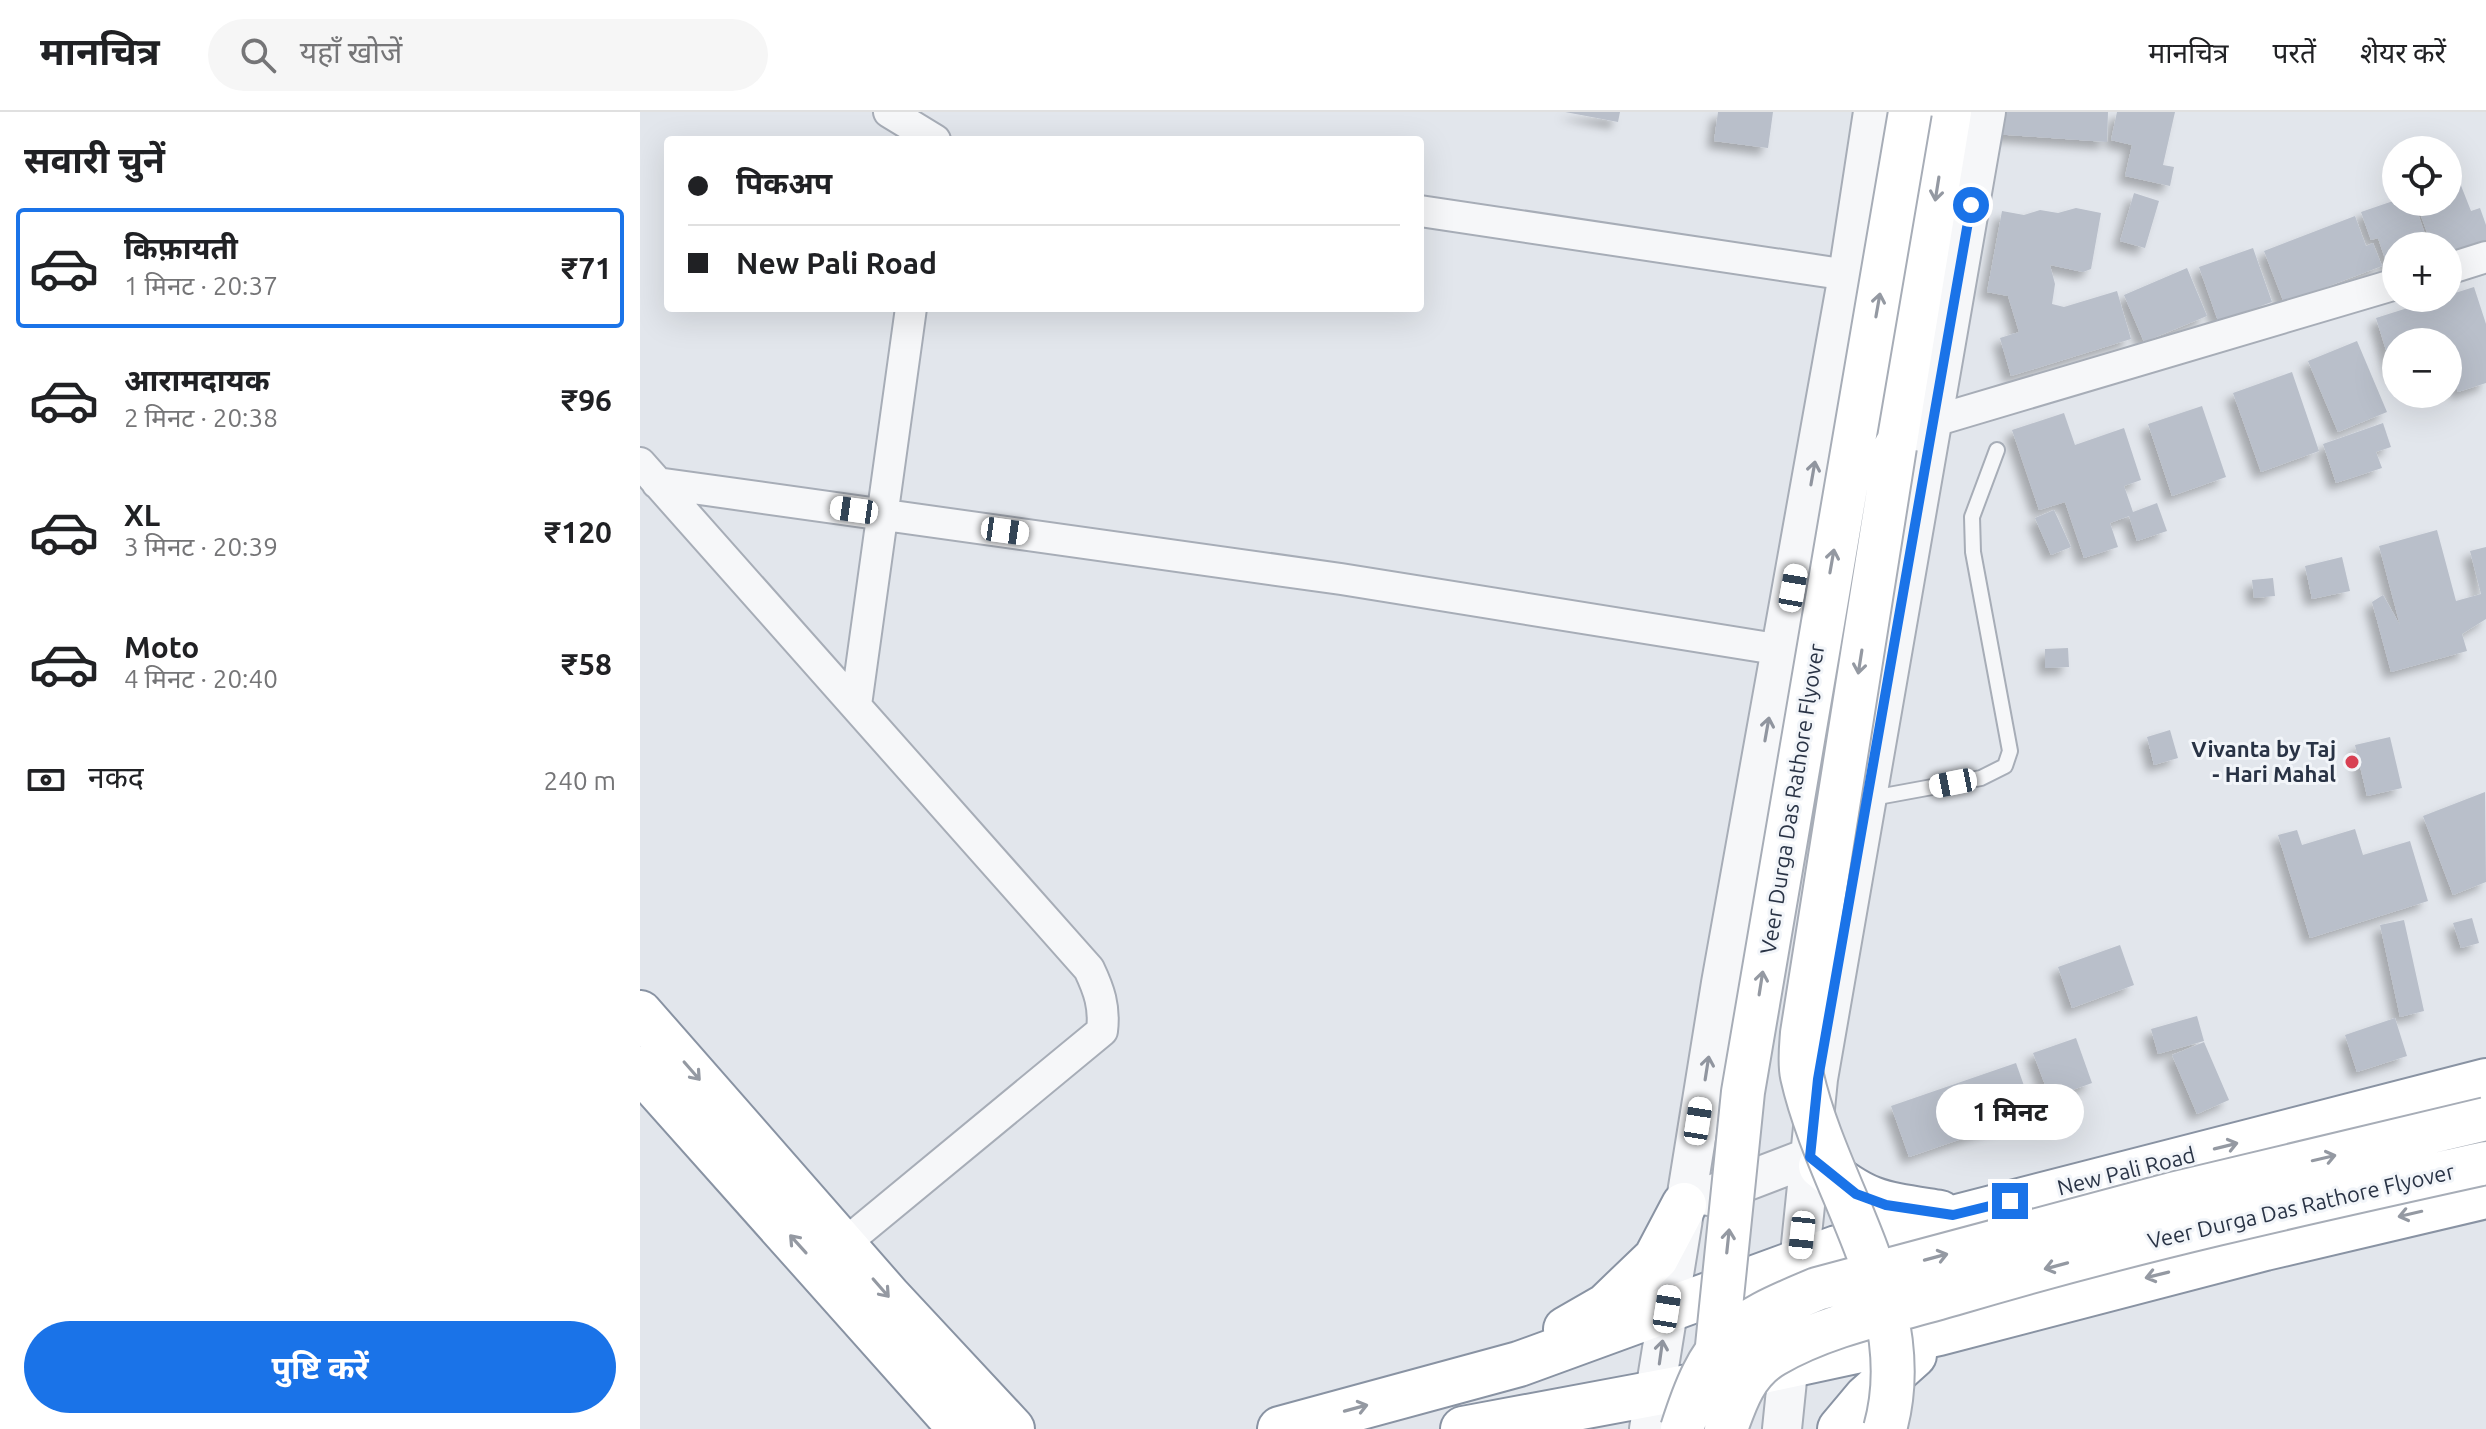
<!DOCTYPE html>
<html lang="hi">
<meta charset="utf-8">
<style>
:root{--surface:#fff;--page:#f6f6f6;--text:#202124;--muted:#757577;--line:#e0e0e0;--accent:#1a73e8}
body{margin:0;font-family:Ubuntu,"Noto Sans Devanagari",sans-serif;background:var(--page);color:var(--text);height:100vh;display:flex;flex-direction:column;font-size:30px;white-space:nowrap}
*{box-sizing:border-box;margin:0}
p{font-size:26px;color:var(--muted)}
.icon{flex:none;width:44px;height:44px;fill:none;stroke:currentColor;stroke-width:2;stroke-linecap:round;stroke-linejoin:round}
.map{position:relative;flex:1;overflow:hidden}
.drawer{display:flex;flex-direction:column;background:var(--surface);width:640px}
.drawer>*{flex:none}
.banner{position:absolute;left:24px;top:24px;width:760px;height:176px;border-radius:8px;box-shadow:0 8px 32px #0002;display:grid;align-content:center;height:176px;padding:0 24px;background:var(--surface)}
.fabs{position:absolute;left:1742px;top:24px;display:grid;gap:16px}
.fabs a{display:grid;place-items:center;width:80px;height:80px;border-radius:50%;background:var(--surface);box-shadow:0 8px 32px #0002;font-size:40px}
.end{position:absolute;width:36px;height:36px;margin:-18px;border:10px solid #1a73e8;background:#fff;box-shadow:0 0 0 4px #fff}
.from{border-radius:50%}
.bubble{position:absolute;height:56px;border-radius:28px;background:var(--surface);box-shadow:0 8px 32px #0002;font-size:26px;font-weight:700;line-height:56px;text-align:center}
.car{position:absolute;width:24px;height:48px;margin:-24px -12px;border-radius:10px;box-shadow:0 0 6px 2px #0007;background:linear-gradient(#fff 24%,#345 0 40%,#fff 0 76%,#345 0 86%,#fff 0)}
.banner b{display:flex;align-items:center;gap:28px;height:76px;font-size:30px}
.banner b+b{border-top:2px solid var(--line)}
.banner i{width:20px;height:20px;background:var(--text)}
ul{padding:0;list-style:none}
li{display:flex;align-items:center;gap:24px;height:120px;margin:0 16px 12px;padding:0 8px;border:4px solid transparent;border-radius:8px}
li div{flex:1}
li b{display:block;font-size:30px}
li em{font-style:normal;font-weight:700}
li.current{border-color:var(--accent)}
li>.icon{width:72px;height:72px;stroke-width:1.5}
h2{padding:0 24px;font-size:36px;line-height:96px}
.pay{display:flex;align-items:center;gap:20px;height:88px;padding:0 24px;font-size:30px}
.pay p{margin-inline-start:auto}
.cta{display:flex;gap:16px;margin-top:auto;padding:16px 24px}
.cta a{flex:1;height:92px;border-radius:48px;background:var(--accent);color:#fff;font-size:32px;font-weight:700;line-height:92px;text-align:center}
header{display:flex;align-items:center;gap:48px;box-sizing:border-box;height:112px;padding:0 40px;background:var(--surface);border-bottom:2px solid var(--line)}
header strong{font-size:38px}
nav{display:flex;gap:44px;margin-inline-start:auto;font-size:28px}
.search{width:560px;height:72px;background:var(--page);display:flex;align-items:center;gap:20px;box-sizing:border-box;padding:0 28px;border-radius:44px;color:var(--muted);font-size:30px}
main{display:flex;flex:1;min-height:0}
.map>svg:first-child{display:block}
.building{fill:#b9bfca;filter:url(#shadow)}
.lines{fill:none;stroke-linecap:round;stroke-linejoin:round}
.service-casing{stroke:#a7adb7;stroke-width:18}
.minor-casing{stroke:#a7adb7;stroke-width:34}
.tertiary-casing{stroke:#a7adb7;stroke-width:42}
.secondary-casing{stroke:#a7adb7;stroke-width:46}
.trunk-casing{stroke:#8993a3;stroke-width:48}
.service{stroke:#f6f7f9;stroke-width:14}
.minor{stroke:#f6f7f9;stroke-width:30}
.tertiary{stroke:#f6f7f9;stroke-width:38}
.secondary{stroke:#fff;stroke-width:42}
.trunk{stroke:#fff;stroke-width:44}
.secondary-bridge-casing{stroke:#a7adb7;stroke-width:46;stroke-linecap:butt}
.secondary-bridge{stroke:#fff;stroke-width:42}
.oneway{stroke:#9499a2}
.oneway2{stroke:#90959f}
.route{stroke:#1a73e8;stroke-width:10}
.poi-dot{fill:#d84053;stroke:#f2f5f9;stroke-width:3}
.labels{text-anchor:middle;stroke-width:6;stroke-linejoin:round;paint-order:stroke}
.poi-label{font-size:22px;font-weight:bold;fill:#293345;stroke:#f2f5f9;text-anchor:end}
.street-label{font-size:22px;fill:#293345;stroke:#f2f5f9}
</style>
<header>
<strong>मानचित्र</strong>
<div class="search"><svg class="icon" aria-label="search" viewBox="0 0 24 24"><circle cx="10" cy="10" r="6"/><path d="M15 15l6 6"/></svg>यहाँ खोजें</div>
<nav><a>मानचित्र</a><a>परतें</a><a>शेयर करें</a></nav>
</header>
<main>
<section class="drawer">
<h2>सवारी चुनें</h2>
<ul>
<li class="current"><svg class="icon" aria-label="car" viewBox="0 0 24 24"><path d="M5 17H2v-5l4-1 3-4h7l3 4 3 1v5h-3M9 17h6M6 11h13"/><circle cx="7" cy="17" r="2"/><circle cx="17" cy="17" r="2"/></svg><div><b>किफ़ायती</b><p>1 मिनट · 20:37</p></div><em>₹71</em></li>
<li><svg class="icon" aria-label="car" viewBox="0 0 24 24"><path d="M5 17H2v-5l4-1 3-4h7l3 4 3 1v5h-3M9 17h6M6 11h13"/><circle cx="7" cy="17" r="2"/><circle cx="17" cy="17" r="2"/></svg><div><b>आरामदायक</b><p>2 मिनट · 20:38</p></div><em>₹96</em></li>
<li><svg class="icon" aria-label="car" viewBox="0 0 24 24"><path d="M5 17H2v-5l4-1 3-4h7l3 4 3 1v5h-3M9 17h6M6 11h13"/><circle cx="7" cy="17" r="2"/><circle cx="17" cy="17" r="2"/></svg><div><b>XL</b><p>3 मिनट · 20:39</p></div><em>₹120</em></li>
<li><svg class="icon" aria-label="car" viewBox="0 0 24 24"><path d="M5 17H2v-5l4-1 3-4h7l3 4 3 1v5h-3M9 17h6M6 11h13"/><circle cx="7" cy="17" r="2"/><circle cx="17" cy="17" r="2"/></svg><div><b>Moto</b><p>4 मिनट · 20:40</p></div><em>₹58</em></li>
</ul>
<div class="pay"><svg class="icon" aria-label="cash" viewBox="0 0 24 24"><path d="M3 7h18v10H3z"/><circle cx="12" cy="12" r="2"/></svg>नकद<p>240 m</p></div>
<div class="cta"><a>पुष्टि करें</a></div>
</section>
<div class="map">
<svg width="1846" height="1317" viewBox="0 0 1846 1317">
<defs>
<filter id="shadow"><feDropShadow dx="-7" dy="7" stdDeviation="4" flood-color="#0004"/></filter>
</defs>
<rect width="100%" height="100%" fill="#e2e6ec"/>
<path class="building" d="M925 0H980L978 10Z
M1078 0H1133L1128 36 1074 29Z
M1354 0H1468L1467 30 1353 22Z
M1477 0H1535L1523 53 1534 55 1530 74 1485 64 1492 33 1471 28Z
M1818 66 1831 99 1840 96 1846 113V133L1808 147V134H1792L1776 90H1808V70Z
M1494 81 1519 89 1505 136 1480 129Z
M1756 88 1774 90 1789 134H1756V155L1749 158 1738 126 1731 128 1721 100Z
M1436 96 1461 101 1451 157 1443 160 1410 153 1415 172 1412 192 1424 195 1477 179 1491 227 1371 264 1360 226 1379 220 1368 184 1347 180 1362 99 1384 103 1400 98 1418 101Z
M1715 104 1726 134 1733 131 1742 154 1644 191 1624 139Z
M1613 136 1632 190 1578 209 1559 155Z
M1547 156 1567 204 1504 230 1484 183Z
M1834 175 1846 212V271L1818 280 1808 253V230H1756L1755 267 1736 206Z
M1717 229 1747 300 1698 320 1668 249Z
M1652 260 1679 339 1621 360 1593 281Z
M1562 294 1586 365 1532 384 1508 312Z
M1424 301 1435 333 1484 316 1501 368 1484 374 1493 400 1517 391 1527 419 1497 429 1489 404 1470 411 1478 435 1444 446 1425 390 1399 398 1372 318Z
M1743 311 1751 335 1736 340 1742 356 1696 371 1683 332Z
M1414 398 1431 435 1411 443 1395 406Z
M1797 418 1816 489 1841 482 1830 439 1846 435V507L1822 522 1827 539 1751 560 1732 490 1743 483 1760 513 1739 434Z
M1702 445 1710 479 1672 487 1665 454Z
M1633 466 1635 484 1614 486 1612 468Z
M1428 536 1429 555 1405 556V537Z
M1530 618 1538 646 1514 653 1507 625Z
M1750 625 1762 676 1727 684 1715 633Z
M1845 680 1846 770 1813 783 1783 704Z
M1715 717 1723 743 1770 729 1788 789 1670 826 1638 723 1657 718 1662 733Z
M1832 806 1839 831 1821 836 1813 811Z
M1764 808 1784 899 1760 905 1740 813Z
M1480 833 1494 873 1432 896 1418 855Z
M1557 904 1564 929 1518 942 1511 917Z
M1755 906 1767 944 1717 960 1705 923Z
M1436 926 1452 971 1410 986 1393 941Z
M1564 930 1589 988 1557 1002 1532 943Z
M1376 951 1394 1002 1269 1045 1251 994Z"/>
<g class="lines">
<g class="service-casing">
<path id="service" d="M1227 687 1341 666 1365 654 1370 639 1333 440 1332 405 1357 338"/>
</g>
<g class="minor-casing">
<path id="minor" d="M249 0 295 28
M780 99 1208 163
M1808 157 1846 145
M1294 309 1756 172
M0 351 449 857C459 878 465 895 462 919L204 1132
M17 371 701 467 1142 538
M216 593 271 196"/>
</g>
<g class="tertiary-casing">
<path id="tertiary" d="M1068 1084 1170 1045
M1009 1317 1081 871 1208 163 1233 0
M1142 1317 1178 967 1346 0"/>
</g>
<g class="secondary-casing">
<path id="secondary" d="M1255 335 1310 0"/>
</g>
<g class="trunk-casing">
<path id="trunk" d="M0 901 248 1184 372 1317
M0 957 321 1317
M1181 1054C1226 1092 1243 1092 1300 1101
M926 1217 966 1194 1016 1146 1044 1093
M640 1317 879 1252 1197 1136 1846 969
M823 1317 1048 1275 1299 1221 1625 1136 1846 1084
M1200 1317 1226 1286 1274 1243"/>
</g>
<use href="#service" class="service"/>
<use href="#minor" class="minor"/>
<use href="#tertiary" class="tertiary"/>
<use href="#secondary" class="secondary"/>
<use href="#trunk" class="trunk"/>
<g class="secondary-bridge-casing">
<path id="secondary-bridge" d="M1077 1234 1103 980 1270 0
M1042 1317C1071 1226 1090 1213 1177 1177L1532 1082 1846 1007
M1086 1317C1096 1288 1106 1259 1134 1243 1189 1211 1257 1199 1317 1181 1491 1129 1669 1090 1846 1051
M1245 1317C1280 1193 1188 1080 1162 964 1159 951 1161 935 1162 921L1255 335"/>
</g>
<use href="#secondary-bridge" class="secondary-bridge"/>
</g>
<defs><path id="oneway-shaft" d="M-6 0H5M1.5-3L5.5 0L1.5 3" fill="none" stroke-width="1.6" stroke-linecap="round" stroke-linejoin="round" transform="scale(2)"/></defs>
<g class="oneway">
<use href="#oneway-shaft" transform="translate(1297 77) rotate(99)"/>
<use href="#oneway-shaft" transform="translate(1238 193) rotate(-80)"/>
<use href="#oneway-shaft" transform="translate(1192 449) rotate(-80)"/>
<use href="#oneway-shaft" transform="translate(1220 550) rotate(99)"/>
<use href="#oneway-shaft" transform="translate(1121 871) rotate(-81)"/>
<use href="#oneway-shaft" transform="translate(52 959) rotate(49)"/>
<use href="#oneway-shaft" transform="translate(1586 1034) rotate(-14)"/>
<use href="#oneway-shaft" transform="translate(1684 1046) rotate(-13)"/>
<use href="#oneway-shaft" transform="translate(1770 1102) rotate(167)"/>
<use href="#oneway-shaft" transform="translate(1088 1129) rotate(-84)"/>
<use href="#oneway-shaft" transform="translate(158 1132) rotate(-132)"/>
<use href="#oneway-shaft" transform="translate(1296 1145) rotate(-15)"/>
<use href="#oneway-shaft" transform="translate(1416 1154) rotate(165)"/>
<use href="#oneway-shaft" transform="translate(1517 1163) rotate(166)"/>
<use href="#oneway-shaft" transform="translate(241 1176) rotate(49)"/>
<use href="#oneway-shaft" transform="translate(716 1296) rotate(-15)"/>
</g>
<g class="oneway2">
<use href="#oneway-shaft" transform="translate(1173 361) rotate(-80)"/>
<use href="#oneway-shaft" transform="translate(1127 617) rotate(-80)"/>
<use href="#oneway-shaft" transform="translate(1067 956) rotate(-81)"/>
<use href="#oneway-shaft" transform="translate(1021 1240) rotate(-82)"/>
</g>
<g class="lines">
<path class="route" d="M1331 93 1178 967 1170 1045 1216 1082 1246 1093 1313 1103 1370 1089"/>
</g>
<circle class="poi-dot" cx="1712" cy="650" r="8"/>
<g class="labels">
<g class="poi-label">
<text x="1696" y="645">Vivanta by Taj<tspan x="1696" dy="25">- Hari Mahal</tspan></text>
</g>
<g class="street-label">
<text transform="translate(1152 687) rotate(-81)" y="8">Veer Durga Das Rathore Flyover</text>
<text transform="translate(1486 1059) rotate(-14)" y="8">New Pali Road</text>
<text transform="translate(1661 1094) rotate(-13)" y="8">Veer Durga Das Rathore Flyover</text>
</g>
</g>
</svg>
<div class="fabs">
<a><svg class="icon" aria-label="locate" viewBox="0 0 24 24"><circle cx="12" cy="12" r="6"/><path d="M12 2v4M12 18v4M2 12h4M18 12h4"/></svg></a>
<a>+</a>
<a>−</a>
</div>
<i class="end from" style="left:1331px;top:93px"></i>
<i class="end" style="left:1370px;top:1089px"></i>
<div class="bubble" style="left:1296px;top:972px;width:148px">1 मिनट</div>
<i class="car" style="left:214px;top:398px;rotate:278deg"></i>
<i class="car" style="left:365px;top:419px;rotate:98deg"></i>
<i class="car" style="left:1153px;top:476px;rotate:10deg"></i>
<i class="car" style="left:1313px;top:671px;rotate:259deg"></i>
<i class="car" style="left:1058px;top:1009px;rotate:9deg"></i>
<i class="car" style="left:1162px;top:1123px;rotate:186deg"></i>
<i class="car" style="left:1027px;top:1197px;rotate:9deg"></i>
<div class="banner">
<b><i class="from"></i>पिकअप</b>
<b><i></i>New Pali Road</b>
</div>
</div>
</main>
